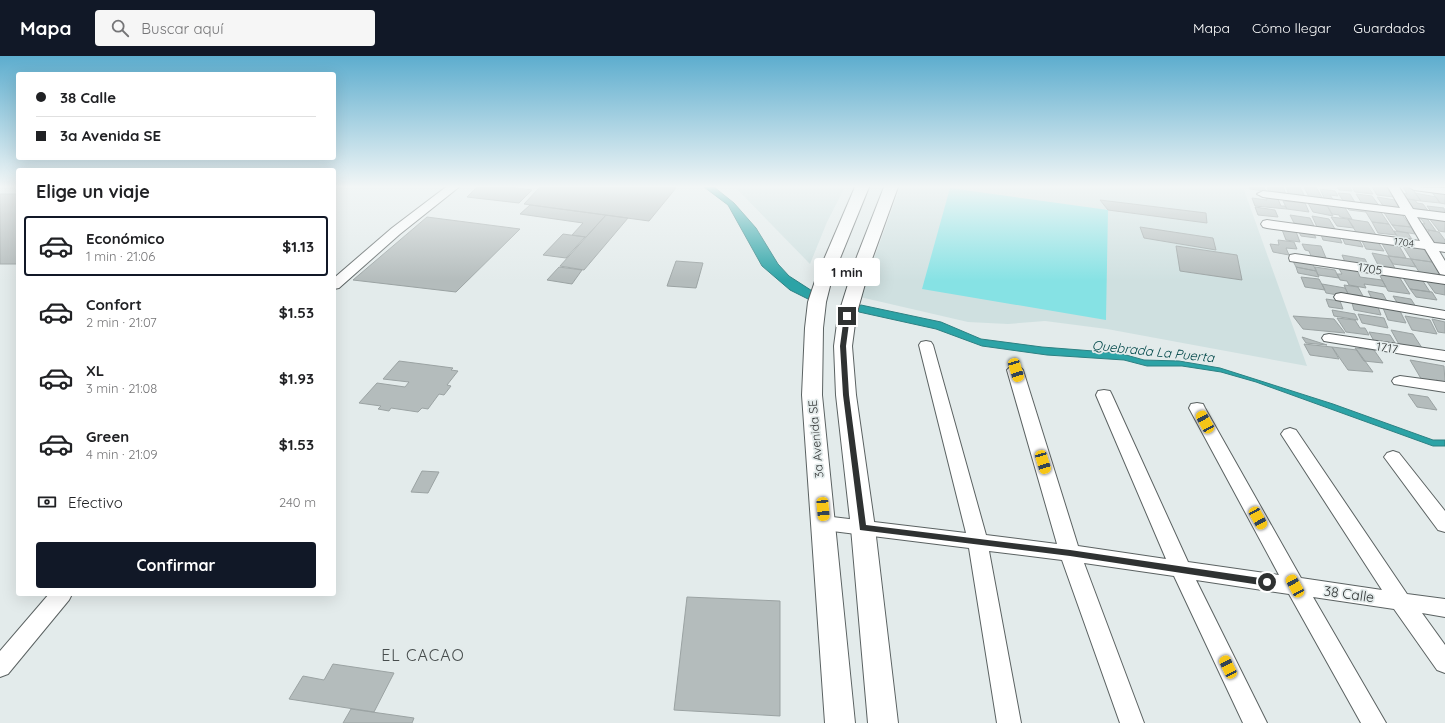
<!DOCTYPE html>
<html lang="es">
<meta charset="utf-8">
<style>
:root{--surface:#fff;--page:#f6f6f6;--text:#202124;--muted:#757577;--line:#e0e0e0;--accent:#111827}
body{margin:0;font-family:Quicksand,sans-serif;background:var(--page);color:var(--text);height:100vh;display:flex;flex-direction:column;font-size:15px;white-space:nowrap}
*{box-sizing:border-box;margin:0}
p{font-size:13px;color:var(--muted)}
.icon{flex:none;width:22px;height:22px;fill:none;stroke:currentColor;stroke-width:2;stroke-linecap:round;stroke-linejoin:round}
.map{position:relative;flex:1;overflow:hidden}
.sheet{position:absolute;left:16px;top:112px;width:320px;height:428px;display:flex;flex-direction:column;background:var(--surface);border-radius:4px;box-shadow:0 4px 16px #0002}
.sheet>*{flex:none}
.guide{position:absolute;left:16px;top:16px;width:320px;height:88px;border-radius:4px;box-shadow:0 4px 16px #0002;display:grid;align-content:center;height:88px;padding:0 20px;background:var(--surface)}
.end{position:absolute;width:18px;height:18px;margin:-9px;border:5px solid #2f3232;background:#fff;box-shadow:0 0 0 2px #fff}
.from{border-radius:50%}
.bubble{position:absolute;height:28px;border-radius:4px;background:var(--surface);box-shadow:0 4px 16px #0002;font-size:13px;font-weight:700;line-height:28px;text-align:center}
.car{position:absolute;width:12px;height:24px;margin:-12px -6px;border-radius:5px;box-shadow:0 0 3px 1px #0007;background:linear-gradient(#f5c518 24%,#345 0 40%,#f5c518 0 76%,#345 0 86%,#f5c518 0)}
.guide b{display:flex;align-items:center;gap:14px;height:38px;font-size:15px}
.guide b+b{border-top:1px solid var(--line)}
.guide i{width:10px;height:10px;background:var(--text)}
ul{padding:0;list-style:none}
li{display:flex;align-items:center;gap:12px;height:60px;margin:0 8px 6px;padding:0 12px;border:2px solid transparent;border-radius:4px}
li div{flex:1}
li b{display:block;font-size:15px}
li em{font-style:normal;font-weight:700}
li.on{border-color:var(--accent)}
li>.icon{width:36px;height:36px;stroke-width:1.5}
h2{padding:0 20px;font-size:18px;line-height:48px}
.pay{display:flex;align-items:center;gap:10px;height:44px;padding:0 20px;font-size:15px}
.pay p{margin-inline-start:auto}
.primary-button{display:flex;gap:8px;margin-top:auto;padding:8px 20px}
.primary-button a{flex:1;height:46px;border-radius:4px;background:var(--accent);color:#fff;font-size:16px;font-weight:700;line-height:46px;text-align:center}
header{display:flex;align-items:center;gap:24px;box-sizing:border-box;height:56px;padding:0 20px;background:var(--accent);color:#fff}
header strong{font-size:19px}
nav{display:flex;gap:22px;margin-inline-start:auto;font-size:14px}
.search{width:280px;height:36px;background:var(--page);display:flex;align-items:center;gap:10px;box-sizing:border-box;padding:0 14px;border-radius:4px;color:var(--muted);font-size:15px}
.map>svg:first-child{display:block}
.built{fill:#cfe0e0}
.green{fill:#86e2e4}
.water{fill:#2ca3a6;stroke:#2d8183}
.building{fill:#b4bcbc;stroke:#9ba3a3}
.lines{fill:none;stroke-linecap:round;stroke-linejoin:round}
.minor-casing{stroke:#5b6262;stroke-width:2}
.tertiary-casing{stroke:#5b6262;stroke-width:2}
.minor{fill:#fff;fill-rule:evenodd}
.tertiary{fill:#fff;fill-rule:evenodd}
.route{fill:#2f3232}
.labels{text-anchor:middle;stroke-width:3.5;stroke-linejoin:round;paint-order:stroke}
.far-street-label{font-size:10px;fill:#2f3232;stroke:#e3ebeb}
.street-label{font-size:12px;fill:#2f3232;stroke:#e3ebeb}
.water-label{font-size:13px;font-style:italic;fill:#004749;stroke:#e3ebeb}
.near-street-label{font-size:14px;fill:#2f3232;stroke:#e3ebeb}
.near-neighbourhood-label{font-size:16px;letter-spacing:1px;fill:#484e4e;stroke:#e3ebeb}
</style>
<header>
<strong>Mapa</strong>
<div class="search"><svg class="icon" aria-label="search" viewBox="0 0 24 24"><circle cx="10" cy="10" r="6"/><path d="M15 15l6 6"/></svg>Buscar aquí</div>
<nav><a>Mapa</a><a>Cómo llegar</a><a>Guardados</a></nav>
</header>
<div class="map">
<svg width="1445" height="667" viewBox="0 0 1445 667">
<rect width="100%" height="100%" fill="#e3ebeb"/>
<path class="built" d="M734 131H845L827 166 810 208 740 136Z
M900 131H1243L1307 310 1107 273 1045 265 1008 268 968 266 860 241Z"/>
<path class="green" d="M950 132 1108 154 1106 264 922 233Z"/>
<path class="water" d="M704 131H714L734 147 756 172 778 208 789 220 820 240 810 244 790 234 762 210 728 149Z
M861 249 941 266 981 283 1042 291 1119 297 1144 304 1179 305 1220 312 1333 348 1433 384H1445V390H1433L1256 326 1221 316 1182 310H1147L1124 304 1047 299 982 290 936 273 859 256 856 251Z"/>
<path class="building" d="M477 131H509L532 134 519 147 467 141Z
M540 131H673L676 132 649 165 524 148Z
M1249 131H1264L1266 135 1250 133Z
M1267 131H1283L1286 138 1269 136Z
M1286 131H1300L1305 141 1289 139Z
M1304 131H1316L1323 143 1309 141Z
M1337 131H1350L1352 135 1339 134Z
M1352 131H1368L1373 138 1355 136Z
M1372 131H1387L1394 141 1377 139Z
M1403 131 1412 132 1421 145 1405 143 1401 137 1407 138Z
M1320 133 1335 135 1338 140 1330 139 1334 145 1325 144Z
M1431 135 1445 138V148L1440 147Z
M1338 137 1350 138 1356 148 1344 146Z
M1415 137 1436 141 1440 147 1421 145Z
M0 138H18V208H0Z
M1356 138 1372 140 1380 151 1363 149Z
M1377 141 1395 144 1402 154 1384 151Z
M1252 142 1267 144 1266 142 1278 143 1281 150H1285L1287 153 1255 150Z
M1401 142 1415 144 1417 147 1423 148 1429 156 1414 154 1410 148Z
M1100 144 1206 157 1207 167 1108 154Z
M1283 145 1305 147 1309 156 1287 153Z
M1308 147 1327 150 1333 160 1313 156Z
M1326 147 1344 150 1352 163 1340 161 1339 159 1332 158Z
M530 149 606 159 586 181 572 179 583 167 520 158Z
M1427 150 1444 152 1445 159 1432 157Z
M1255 151 1275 154 1278 161 1258 159Z
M1346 151 1364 153 1366 156 1349 154Z
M1364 153 1380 155 1389 168 1372 166Z
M1383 155 1401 157 1411 171 1392 169Z
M606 159 628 162 584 214 560 210Z
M1290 159 1310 162 1314 170 1294 167Z
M1414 159 1426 161 1436 175 1420 173 1416 167 1425 168 1421 163 1416 162Z
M1312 160 1329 163 1335 173 1317 171Z
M427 161 520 173 456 236 353 224Z
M1331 161 1348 163 1354 172 1337 170Z
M1428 161 1445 163V176L1439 175Z
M1348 163 1368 166 1376 179 1356 176Z
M1372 166 1389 168 1396 179 1378 177Z
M1392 169 1411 171 1415 178 1397 175Z
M1140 171 1213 182 1216 194 1144 182Z
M1281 171 1295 173 1300 186 1286 184Z
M1298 174 1313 176 1316 182 1301 180Z
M1428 174 1439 176 1445 184V189L1429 187 1421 175 1429 176Z
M1394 175 1408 177 1413 185 1399 183Z
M1320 176 1338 178 1342 187 1323 184Z
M563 178 585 181 566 202 543 199Z
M1341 179 1358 182 1363 191 1345 188Z
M1361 183 1378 186 1384 195 1366 193Z
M1278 184 1294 186 1297 193 1286 192 1289 199 1273 196 1270 188 1279 189Z
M1380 184 1397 186 1406 202 1389 200Z
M1401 187 1422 190 1432 206 1411 203Z
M1302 188 1321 190 1326 202 1311 200 1309 195 1305 194Z
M1176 190 1237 199 1242 224 1180 215Z
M1372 197 1388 200 1396 214 1379 211Z
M1342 199 1365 203 1368 209 1345 206Z
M1388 200 1411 203 1416 211 1393 208Z
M1411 203 1432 206 1441 219 1419 216Z
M676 205 703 207 696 232 667 230Z
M1293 205 1313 208 1316 215 1296 211Z
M559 211 582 214 572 228 547 224Z
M1296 211 1316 215 1319 221 1298 217Z
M1315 211 1335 214 1339 222 1318 219Z
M1338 211 1357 213 1360 221 1382 224 1386 231 1364 228 1366 232 1349 229 1347 225 1340 224 1337 218H1342Z
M1378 216 1398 219 1410 238 1388 235Z
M1402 220 1421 222 1430 236 1410 233Z
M1301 221 1319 223 1325 234 1305 231Z
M1425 223 1445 225V239L1435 237Z
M1322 228 1345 232 1350 241 1326 237Z
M1344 229 1358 231 1363 240 1348 238Z
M1410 233 1432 236 1437 244 1416 241Z
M1368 235 1383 238 1388 247 1373 245Z
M1393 240 1411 243 1416 251 1398 248Z
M1326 243 1340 245 1343 253 1329 251Z
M1352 247 1378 251 1381 259 1354 254Z
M1383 252 1400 255 1406 267 1388 264Z
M1332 254 1355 258 1358 264 1334 260Z
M1358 258 1384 262 1388 272 1362 267Z
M1293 260 1334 263 1345 277 1303 273Z
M1405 260 1430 264 1437 278 1412 274Z
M1337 262 1355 264 1360 272H1365L1369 279 1346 276Z
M1432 263 1445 266V277L1438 276Z
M1391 274 1413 278 1424 295 1401 292Z
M1369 276 1390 279 1397 290 1385 289 1383 286 1374 285Z
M1302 281 1327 289 1306 287Z
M1304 288 1332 291 1339 303 1310 299Z
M1332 291 1357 294 1373 316 1348 314Z
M1355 292 1374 294 1383 307 1364 305Z
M1410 304 1444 310 1445 326 1436 324 1439 329 1423 326Z
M399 305 453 312 451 314 458 315 447 329 451 330 444 339 439 338 428 353 422 352 418 356 391 352 389 355 378 353 381 350 359 347 377 327 405 331 409 326 383 323Z
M1408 338 1428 341 1437 354 1417 351Z
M422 415 439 416 428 437 411 436Z
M687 541 780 545V660L674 654Z
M333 608 394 617 374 656 289 643 303 620 324 624Z
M351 653 414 662 412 667H343Z"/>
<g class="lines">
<g class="minor-casing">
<path id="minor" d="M446 131H459L400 178 339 232 334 233V222L392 172Z
M1388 131H1399L1413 153 1445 157V165L1417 161 1434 187 1445 188V196L1439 195 1445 205V219L1440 218 1425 193 1267 172 1263 171 1261 168 1263 165 1267 164 1420 185 1405 159 1263 141 1257 138 1263 135 1400 152Z
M1409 131 1445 132V138L1414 134Z
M1295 198 1445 220V228L1290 205 1289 202 1290 199Z
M1341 237 1445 255V263L1336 244 1334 241 1336 238Z
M1329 278 1445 295V305L1324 285 1322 282 1324 279Z
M926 285 931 286 933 289 986 479 1057 488 1007 314 1010 311 1015 309 1020 311 1023 314 1078 490 1166 503 1096 339 1098 335 1104 334 1110 335 1112 339 1188 506 1279 519 1189 352 1191 348 1197 347 1203 348 1205 352 1301 522 1382 534 1281 378 1284 374 1290 372 1296 374 1407 538 1445 543V561L1422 557 1445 589V617L1437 614 1394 553 1313 541 1386 667H1361L1289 538 1196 524 1267 667H1243L1174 520 1084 507 1144 667H1120L1062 504 989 495 1021 667H997L969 492 824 474 817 472 814 467 817 462 824 460 966 477 919 289 921 286Z
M1400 320 1445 326V336L1394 328 1392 325 1394 322Z
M1393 395 1399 397 1445 455V476L1438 474 1387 405 1384 401 1387 397Z
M49 538H72L69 544 8 618 0 621V595Z"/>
</g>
<g class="tertiary-casing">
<path id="tertiary" d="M855 131H869L832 222 826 246 823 272 822 339 855 667H825L802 339 805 272 808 246 816 222Z
M884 131H898L872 203 856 260 852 290 856 339 875 472 898 667H868L851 472 836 339 834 290 838 260 856 203Z"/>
</g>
<use href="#minor" class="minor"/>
<use href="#tertiary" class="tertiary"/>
</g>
<linearGradient id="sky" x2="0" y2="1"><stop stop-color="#5dadce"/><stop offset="0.58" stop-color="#f2f6f6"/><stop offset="1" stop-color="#f2f6f6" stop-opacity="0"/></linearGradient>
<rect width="1445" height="225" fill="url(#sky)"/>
<path class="route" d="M847 258 850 260 846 290 849 339 866 469 1070 494 1267 523 1270 524 1271 526 1270 529 1267 530 1070 500 860 474 843 339 840 290 844 260Z"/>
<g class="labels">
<g class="far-street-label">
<text transform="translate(1404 186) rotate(8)" y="4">1704</text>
</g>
<g class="street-label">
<text transform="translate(1370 213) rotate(9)" y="4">1705</text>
<text transform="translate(1387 292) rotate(9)" y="4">1717</text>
<text transform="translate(816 383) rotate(-95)" y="4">3a Avenida SE</text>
</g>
<g class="water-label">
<text transform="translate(1153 295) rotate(6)" y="5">Quebrada La Puerta</text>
</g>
<g class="near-street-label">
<text transform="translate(1349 538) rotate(8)" y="5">38 Calle</text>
</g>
<g class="near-neighbourhood-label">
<text x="423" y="605">EL CACAO</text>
</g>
</g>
</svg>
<i class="end from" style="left:1267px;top:526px"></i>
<i class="end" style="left:847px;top:260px"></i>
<div class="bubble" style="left:814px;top:202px;width:66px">1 min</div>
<i class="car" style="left:1016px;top:314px;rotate:163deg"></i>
<i class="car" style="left:1205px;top:366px;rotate:331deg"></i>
<i class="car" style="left:1043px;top:406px;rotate:163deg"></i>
<i class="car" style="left:823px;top:453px;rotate:175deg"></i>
<i class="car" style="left:1258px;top:462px;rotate:151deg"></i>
<i class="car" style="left:1295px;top:530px;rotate:331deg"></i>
<i class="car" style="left:1228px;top:611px;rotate:334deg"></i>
<div class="guide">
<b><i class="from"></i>38 Calle</b>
<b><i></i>3a Avenida SE</b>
</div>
<section class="sheet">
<h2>Elige un viaje</h2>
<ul>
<li class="on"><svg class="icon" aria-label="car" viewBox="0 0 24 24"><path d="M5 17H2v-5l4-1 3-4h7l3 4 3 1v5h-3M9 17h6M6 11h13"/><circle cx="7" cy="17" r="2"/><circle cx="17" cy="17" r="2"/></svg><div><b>Económico</b><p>1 min · 21:06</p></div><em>$1.13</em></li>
<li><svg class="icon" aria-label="car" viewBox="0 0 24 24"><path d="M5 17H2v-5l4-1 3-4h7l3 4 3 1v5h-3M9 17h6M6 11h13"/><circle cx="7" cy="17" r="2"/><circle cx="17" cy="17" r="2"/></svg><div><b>Confort</b><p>2 min · 21:07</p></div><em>$1.53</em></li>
<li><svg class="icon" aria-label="car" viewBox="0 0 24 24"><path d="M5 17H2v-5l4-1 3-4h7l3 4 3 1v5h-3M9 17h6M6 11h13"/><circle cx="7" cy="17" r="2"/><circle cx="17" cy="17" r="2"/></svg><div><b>XL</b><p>3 min · 21:08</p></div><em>$1.93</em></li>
<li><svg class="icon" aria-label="car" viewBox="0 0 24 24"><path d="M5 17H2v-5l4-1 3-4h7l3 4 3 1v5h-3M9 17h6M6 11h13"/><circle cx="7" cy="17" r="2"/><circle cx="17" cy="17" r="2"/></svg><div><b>Green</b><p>4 min · 21:09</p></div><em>$1.53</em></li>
</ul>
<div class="pay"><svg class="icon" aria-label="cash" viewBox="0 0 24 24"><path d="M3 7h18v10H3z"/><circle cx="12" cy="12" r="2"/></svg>Efectivo<p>240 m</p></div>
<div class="primary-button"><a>Confirmar</a></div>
</section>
</div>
